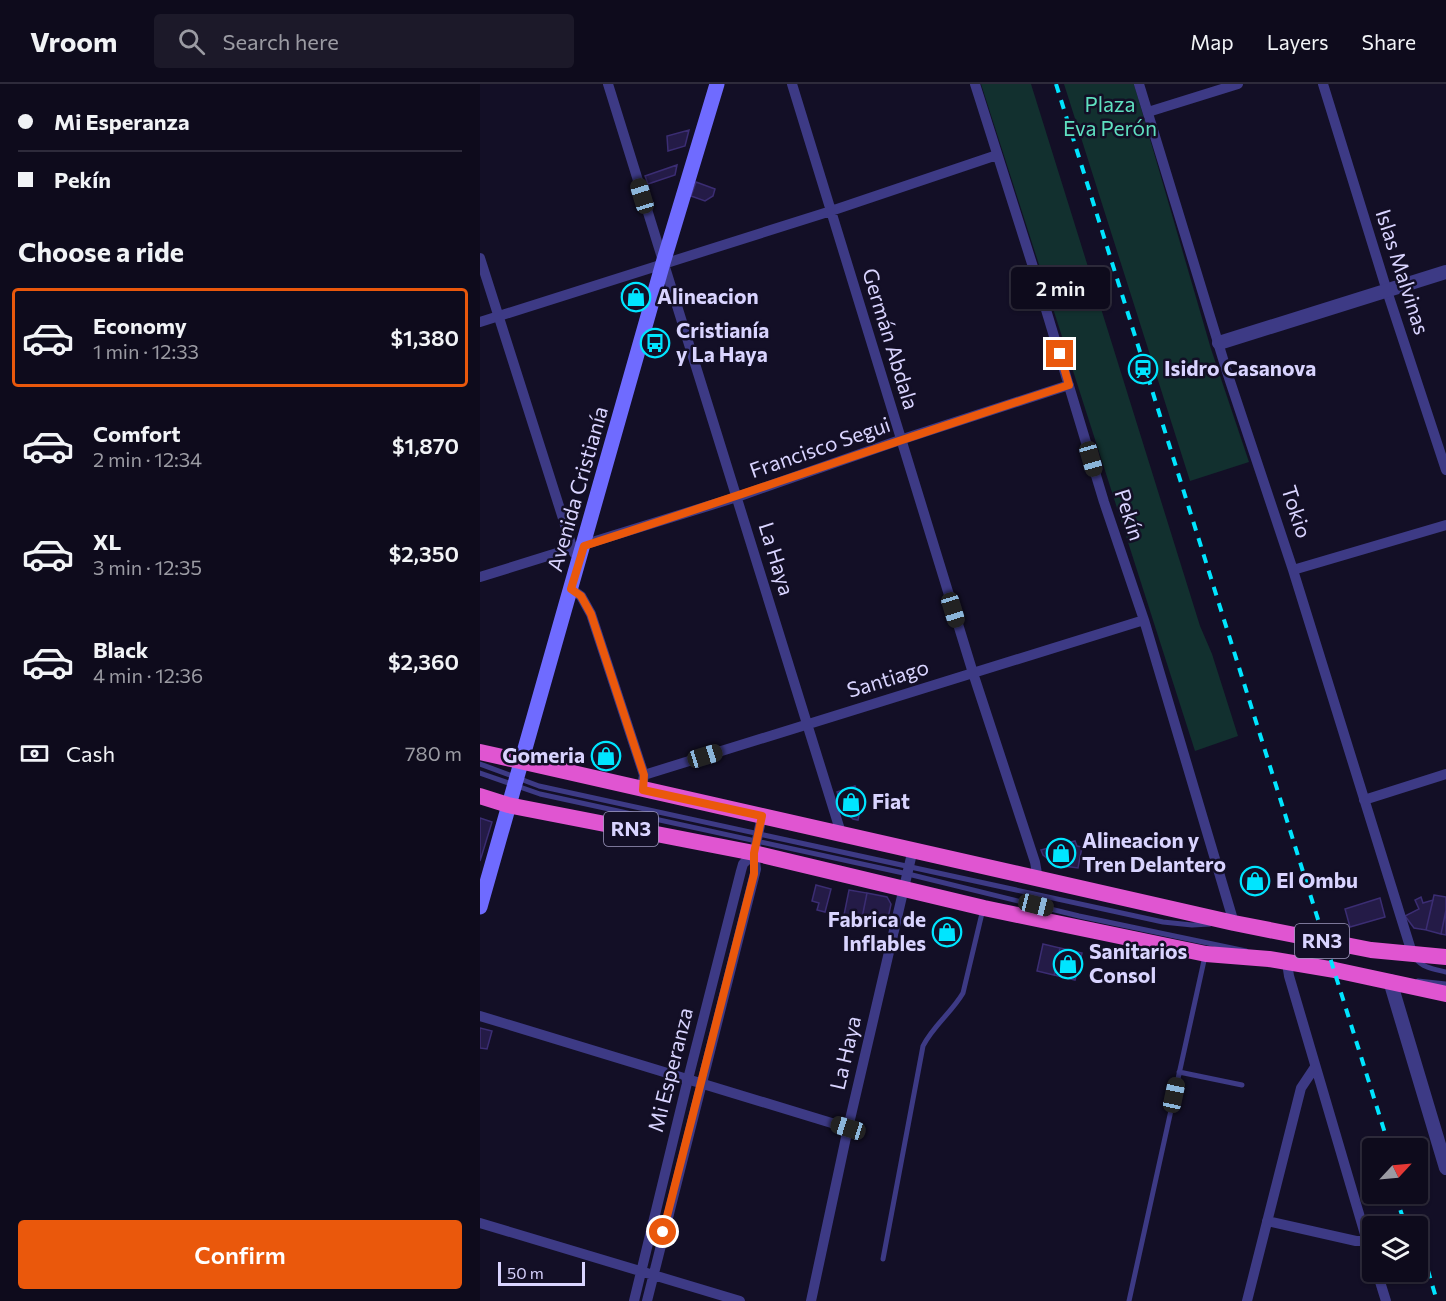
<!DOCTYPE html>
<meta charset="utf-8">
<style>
:root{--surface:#0e0b1c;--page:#1c1929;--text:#f1f3f6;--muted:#9b9ba3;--line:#2e2b3b;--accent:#ea580c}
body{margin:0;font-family:Commissioner,sans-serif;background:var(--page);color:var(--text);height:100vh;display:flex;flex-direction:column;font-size:22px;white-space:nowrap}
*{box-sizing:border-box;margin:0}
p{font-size:20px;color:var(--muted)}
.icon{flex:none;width:33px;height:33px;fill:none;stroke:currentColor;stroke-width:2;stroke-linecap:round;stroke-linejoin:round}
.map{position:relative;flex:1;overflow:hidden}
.panel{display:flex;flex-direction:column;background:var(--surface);width:480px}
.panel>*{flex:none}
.top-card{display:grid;align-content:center;height:132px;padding:0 18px;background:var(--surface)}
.needle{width:39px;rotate:64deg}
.buttons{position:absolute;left:882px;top:1054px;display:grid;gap:12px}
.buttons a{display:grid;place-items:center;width:66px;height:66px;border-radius:6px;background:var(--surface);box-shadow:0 2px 4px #0004,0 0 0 2px var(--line);font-size:30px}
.scale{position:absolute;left:18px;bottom:15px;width:87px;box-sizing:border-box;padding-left:6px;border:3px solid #d9d4ff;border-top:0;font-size:16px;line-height:21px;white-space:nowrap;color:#d9d4ff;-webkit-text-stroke:4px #130f26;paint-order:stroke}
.end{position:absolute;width:27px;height:27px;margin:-14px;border:8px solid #ea580c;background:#fff;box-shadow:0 0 0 3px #fff}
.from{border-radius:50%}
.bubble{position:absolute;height:42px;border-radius:6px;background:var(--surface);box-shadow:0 2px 4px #0004,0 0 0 2px var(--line);font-size:20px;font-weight:600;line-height:42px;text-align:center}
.car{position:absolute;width:18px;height:36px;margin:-18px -9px;border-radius:8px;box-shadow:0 0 4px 2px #0007;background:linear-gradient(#222 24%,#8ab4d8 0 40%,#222 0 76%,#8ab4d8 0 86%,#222 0)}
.top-card b{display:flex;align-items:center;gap:21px;height:57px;font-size:22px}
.top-card b+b{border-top:2px solid var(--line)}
.top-card i{width:15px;height:15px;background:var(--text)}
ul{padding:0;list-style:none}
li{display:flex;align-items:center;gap:18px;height:99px;margin:0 12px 9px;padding:0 6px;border:3px solid transparent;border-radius:6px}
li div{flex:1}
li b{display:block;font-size:22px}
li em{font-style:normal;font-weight:600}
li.selected{border-color:var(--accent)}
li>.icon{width:54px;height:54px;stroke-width:1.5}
h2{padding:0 18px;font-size:27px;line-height:72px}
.pay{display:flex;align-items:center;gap:15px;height:66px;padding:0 18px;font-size:22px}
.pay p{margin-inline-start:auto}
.cta{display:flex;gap:12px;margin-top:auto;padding:12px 18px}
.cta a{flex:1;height:69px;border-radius:6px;background:var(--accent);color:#fff;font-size:24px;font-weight:600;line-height:69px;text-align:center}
header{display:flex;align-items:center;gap:36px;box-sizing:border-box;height:84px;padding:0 30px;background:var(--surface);border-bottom:2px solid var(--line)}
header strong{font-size:28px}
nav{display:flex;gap:33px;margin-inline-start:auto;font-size:21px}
.search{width:420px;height:54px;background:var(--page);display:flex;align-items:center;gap:15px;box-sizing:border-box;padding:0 21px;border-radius:6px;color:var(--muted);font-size:22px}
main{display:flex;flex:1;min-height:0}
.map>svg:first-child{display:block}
.green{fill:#12302f}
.building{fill:#241b47;stroke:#3b2d73;stroke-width:1.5}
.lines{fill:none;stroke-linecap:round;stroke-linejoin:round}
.service{stroke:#3d3a85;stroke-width:5}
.minor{stroke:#3d3a85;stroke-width:10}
.tertiary{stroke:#3d3a85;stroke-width:14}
.secondary{stroke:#6f6bff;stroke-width:15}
.trunk{stroke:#e055d1;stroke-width:16}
.rail{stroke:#00e5ff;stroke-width:4;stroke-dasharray:9 8;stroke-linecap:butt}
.route{stroke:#ea580c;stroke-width:8}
.labels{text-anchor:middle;stroke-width:5;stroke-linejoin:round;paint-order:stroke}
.shield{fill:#130f26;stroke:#9e99be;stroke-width:1.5}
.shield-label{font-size:20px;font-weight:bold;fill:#d9d4ff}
.park-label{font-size:21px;fill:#5fe0c0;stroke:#130f26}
.street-label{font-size:21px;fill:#d9d4ff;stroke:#130f26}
.poi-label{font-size:21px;font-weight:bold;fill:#d9d4ff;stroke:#130f26;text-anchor:start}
</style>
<header>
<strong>Vroom</strong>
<div class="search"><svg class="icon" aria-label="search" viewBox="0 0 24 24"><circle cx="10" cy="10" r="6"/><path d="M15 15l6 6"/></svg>Search here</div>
<nav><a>Map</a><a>Layers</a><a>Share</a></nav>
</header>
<main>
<section class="panel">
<div class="top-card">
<b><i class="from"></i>Mi Esperanza</b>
<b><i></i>Pekín</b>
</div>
<h2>Choose a ride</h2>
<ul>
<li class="selected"><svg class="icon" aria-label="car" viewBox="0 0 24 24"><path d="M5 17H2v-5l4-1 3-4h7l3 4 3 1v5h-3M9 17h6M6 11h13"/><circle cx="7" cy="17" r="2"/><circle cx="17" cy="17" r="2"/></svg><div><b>Economy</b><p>1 min · 12:33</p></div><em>$1,380</em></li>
<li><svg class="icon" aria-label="car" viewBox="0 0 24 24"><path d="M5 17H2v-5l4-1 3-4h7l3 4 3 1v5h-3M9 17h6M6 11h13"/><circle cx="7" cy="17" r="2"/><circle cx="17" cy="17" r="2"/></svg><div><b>Comfort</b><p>2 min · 12:34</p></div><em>$1,870</em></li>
<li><svg class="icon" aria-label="car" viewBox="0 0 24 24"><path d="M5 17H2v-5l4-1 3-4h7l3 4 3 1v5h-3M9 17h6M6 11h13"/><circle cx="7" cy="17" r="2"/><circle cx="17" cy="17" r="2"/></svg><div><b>XL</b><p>3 min · 12:35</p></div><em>$2,350</em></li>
<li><svg class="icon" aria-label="car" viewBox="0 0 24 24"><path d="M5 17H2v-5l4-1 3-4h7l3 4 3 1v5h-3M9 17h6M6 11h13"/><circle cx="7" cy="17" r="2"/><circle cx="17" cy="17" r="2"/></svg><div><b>Black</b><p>4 min · 12:36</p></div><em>$2,360</em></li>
</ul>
<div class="pay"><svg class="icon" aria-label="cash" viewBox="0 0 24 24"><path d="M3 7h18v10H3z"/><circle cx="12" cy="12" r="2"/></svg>Cash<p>780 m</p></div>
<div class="cta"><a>Confirm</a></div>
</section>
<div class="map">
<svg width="966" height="1217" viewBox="0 0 966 1217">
<rect width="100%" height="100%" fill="#130f26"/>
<path class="green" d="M501 0H551L720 542 732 570 758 652 715 667Z
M584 0H654L731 265 769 378 710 397Z"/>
<path class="building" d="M209 46 205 62 188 67 187 52Z
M197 81 195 91 168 100 165 92Z
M216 98 235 105 233 112 225 117 211 112Z
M155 204 161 205 164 210 158 219 146 224 141 209Z
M375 702 378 710 383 711 378 736 373 735 363 725 357 708Z
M0 734 12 738 0 777Z
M595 757 597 762 602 763 598 784 576 781 563 771 561 766Z
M336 801 351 805 345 828 337 826 339 819 332 817Z
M369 806 387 809 382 834 364 831Z
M387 809 407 813 411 820 407 839 382 834Z
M954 811 966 813V826L961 850 946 846Z
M941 813 943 819 953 816 946 846 934 844 925 832 939 825 935 816Z
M900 814 905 833 870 843 865 825Z
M966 827V851L961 850Z
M459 839 478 843 476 856 456 853Z
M563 860 580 864 574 891 557 887Z
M580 864 602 869 595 896 574 891Z
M0 944 12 947 7 965 0 964Z"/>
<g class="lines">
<path class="service" d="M0 680 59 702 683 838 712 841 730 840
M0 689 60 710 428 790 599 832 766 867
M936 875C943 884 954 885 966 888
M938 897 966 900
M699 988 762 1001
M403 1175 443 962C453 942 472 928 483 909L503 825
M649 1217 725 872"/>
<path class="minor" d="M128 0 361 749
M312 0 493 589 555 778 558 795
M495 0 554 186 624 418 664 536 754 839
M659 0 747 288 813 486 932 869
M843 0 907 207 966 386
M668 28 758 0
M0 174 94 469
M0 238 351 127 517 71
M813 486 966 441
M0 493 257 413 420 356 589 301
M91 505 101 512 111 530 164 691 163 697
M164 691 664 536
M884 716 966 690
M807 879 809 892 892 1174
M0 932 368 1044
M787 1137 876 1157H887
M0 1139 260 1217
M897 1188 906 1217
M154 1217 208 995 261 787 263 780 274 769
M167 1217 276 785 274 769 282 732
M331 1217 368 1044 433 765
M767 1217 821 1004 835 983"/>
<path class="tertiary" d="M739 259 966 188
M910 897 966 1084"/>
<path class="secondary" d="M0 823 183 179 237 0"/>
<path class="trunk" d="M0 668 754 839 891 866 966 873
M0 712 28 721 274 769 504 824 726 870 789 875 855 886 966 910"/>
<path class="rail" d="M576 0 910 1065
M915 1110 926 1143
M938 1153 957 1217"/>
</g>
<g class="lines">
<path class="route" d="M183 1148 274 790V769L282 732 163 706 164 691 111 530 101 512 91 505 104 462C266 410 427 353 589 301L580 270"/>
</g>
<defs>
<g id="shop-ring" transform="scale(1.5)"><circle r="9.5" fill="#130f26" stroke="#00e5ff" stroke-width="1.5"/><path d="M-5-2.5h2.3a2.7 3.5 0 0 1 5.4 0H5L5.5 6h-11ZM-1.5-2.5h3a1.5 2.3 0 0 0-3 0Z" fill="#00e5ff"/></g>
<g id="bus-ring" transform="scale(1.5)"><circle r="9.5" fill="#130f26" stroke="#00e5ff" stroke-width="1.5"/><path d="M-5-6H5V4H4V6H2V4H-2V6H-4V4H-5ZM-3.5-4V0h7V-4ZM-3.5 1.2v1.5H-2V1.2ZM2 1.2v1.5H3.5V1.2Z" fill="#00e5ff"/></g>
<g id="station-ring" transform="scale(1.5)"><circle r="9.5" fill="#130f26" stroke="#00e5ff" stroke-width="1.5"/><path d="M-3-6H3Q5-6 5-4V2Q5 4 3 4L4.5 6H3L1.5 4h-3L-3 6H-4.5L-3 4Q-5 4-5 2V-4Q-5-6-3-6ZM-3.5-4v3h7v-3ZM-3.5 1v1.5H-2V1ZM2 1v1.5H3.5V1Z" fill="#00e5ff"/></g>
</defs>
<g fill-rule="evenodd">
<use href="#shop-ring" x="156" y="213"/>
<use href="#bus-ring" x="175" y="259"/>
<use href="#station-ring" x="663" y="285"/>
<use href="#shop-ring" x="126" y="672"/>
<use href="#shop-ring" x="371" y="718"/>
<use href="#shop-ring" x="581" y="769"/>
<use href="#shop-ring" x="775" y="797"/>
<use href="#shop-ring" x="467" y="848"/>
<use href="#shop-ring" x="588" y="880"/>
</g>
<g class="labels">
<g class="shield">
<rect x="124" y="728" width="54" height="34" rx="4.5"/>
<rect x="815" y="840" width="54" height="34" rx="4.5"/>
</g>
<g class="shield-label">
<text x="151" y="752">RN3</text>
<text x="842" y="864">RN3</text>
</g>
<g class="park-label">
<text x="630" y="28">Plaza<tspan x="630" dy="24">Eva Perón</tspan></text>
</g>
<g class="street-label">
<text transform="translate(922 188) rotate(72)" y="7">Islas Malvinas</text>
<text transform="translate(410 255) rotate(73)" y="7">Germán Abdala</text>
<text transform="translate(340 364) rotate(-19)" y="7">Francisco Segui</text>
<text transform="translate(98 405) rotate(-74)" y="7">Avenida Cristianía</text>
<text transform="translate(816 428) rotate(72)" y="7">Tokio</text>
<text transform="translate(649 431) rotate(72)" y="7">Pekín</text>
<text transform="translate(296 475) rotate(73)" y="7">La Haya</text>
<text transform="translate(408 595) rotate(-17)" y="7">Santiago</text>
<text transform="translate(366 969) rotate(-77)" y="7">La Haya</text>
<text transform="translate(191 986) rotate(-76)" y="7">Mi Esperanza</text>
</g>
<g class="poi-label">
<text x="177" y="220">Alineacion</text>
<text x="196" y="254">Cristianía<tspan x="196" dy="24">y La Haya</tspan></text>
<text x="684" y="292">Isidro Casanova</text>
<text x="105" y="679" text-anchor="end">Gomeria</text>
<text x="392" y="725">Fiat</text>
<text x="602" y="764">Alineacion y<tspan x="602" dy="24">Tren Delantero</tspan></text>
<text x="796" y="804">El Ombu</text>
<text x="446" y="843" text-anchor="end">Fabrica de<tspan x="446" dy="24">Inflables</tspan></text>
<text x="609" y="875">Sanitarios<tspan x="609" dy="24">Consol</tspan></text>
</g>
</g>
</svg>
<div class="buttons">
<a><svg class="needle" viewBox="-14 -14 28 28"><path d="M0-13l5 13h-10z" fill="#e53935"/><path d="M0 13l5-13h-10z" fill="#9b9ba3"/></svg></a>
<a><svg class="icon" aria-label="layers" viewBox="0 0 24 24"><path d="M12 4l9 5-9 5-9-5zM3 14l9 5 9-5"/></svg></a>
</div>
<div class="scale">50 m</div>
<i class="end from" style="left:183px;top:1148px"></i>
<i class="end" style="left:580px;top:270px"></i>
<div class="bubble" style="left:531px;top:183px;width:99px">2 min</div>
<i class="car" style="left:162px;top:112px;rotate:343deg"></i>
<i class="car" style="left:611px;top:375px;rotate:164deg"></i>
<i class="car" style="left:473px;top:526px;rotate:163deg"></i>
<i class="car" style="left:225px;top:672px;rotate:73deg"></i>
<i class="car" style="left:556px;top:821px;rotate:104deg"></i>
<i class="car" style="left:694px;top:1011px;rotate:12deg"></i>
<i class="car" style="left:368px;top:1044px;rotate:287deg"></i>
</div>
</main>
